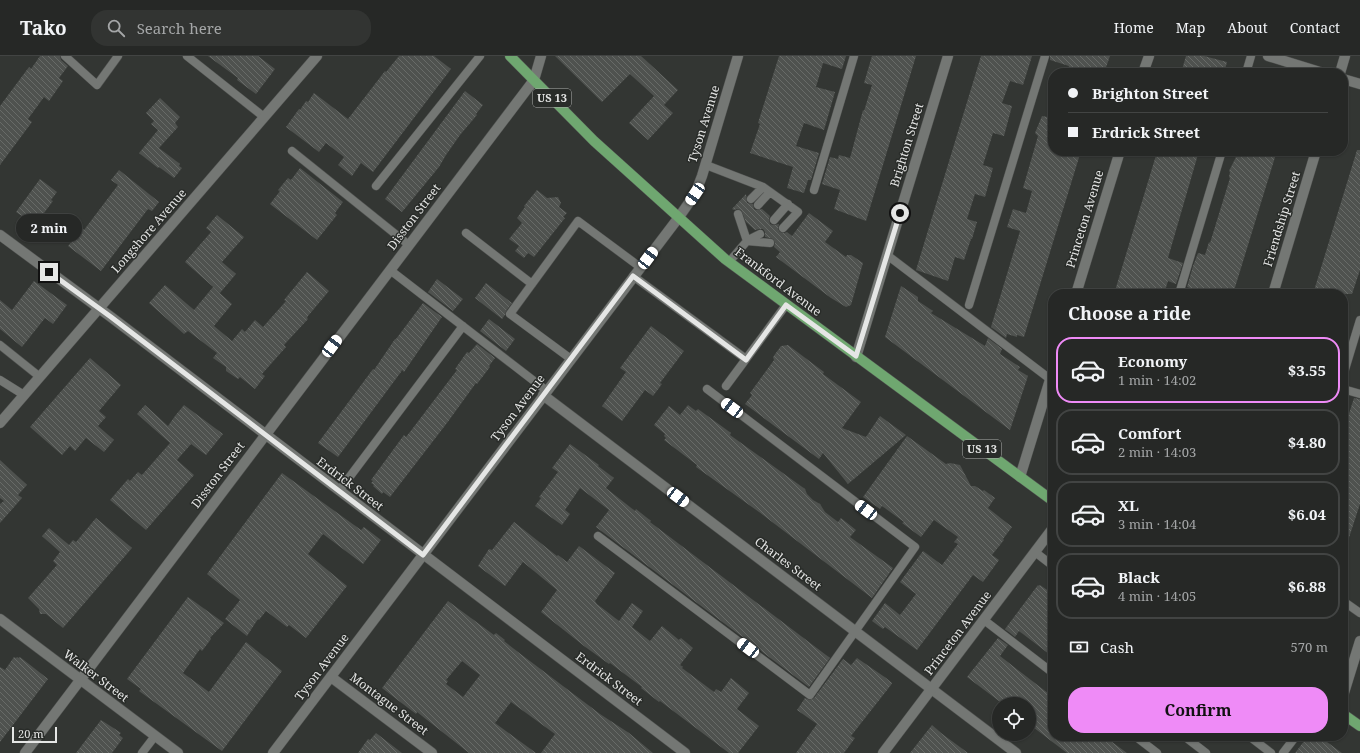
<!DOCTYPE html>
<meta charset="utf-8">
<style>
:root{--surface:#262826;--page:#323432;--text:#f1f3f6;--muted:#a4a6a7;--line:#424443;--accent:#ef8bf7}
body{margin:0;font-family:"Noto Serif",serif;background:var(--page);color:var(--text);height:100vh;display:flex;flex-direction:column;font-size:15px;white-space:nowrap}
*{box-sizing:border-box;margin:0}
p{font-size:13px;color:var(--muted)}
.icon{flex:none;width:22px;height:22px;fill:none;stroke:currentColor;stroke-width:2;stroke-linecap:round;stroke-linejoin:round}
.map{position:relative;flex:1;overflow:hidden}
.sheet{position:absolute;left:1048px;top:233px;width:300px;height:452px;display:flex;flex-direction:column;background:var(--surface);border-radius:16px;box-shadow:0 1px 3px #0004,0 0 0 1px var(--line)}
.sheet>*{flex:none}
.guide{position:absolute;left:1048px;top:12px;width:300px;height:88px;border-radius:16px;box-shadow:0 1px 3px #0004,0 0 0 1px var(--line);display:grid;align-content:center;height:88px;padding:0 20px;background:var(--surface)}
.tools{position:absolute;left:992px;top:641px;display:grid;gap:8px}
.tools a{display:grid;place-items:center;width:44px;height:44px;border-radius:50%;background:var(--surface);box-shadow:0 1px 3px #0004,0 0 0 1px var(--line);font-size:20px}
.scale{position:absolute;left:12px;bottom:10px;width:45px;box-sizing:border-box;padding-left:4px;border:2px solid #e5e6e5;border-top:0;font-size:11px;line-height:14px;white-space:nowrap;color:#e5e6e5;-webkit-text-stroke:3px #292c29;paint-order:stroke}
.end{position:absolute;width:18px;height:18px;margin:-9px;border:5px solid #e5e6e5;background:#111;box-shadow:0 0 0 2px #111}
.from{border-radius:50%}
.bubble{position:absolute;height:28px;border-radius:14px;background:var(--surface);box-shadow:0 1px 3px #0004,0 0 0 1px var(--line);font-size:13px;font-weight:700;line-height:28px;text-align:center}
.car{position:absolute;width:12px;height:24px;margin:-12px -6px;border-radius:5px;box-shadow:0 0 3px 1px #0007;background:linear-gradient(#fff 24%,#345 0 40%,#fff 0 76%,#345 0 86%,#fff 0)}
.guide b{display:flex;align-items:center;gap:14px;height:38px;font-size:15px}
.guide b+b{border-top:1px solid var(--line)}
.guide i{width:10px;height:10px;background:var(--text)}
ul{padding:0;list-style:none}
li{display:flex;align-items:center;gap:12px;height:66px;margin:0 8px 6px;padding:0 12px;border:2px solid var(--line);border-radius:16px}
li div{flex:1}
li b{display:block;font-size:15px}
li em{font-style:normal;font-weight:700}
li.active{border-color:var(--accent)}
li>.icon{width:36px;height:36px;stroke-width:1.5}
h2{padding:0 20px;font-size:18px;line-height:48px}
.pay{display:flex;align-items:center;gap:10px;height:44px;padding:0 20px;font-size:15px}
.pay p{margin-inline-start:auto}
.button{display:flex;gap:8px;margin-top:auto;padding:8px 20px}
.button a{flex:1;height:46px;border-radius:16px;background:var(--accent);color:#111;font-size:16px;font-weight:700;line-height:46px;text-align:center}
header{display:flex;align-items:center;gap:24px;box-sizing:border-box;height:56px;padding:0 20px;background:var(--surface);border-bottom:1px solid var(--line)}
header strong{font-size:19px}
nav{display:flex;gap:22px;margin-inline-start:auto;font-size:14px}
.search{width:280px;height:36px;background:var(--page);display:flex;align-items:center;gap:10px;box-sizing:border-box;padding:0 14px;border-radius:16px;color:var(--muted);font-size:15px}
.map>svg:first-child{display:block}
.building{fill:url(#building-back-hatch);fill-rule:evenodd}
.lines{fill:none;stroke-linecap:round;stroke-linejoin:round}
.service-casing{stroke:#505250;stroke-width:9}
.minor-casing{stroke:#505250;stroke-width:11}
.tertiary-casing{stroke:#505250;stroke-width:11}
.primary-casing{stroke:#505250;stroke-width:11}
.service{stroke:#747774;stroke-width:8}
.minor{stroke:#747774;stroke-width:10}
.tertiary{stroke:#747774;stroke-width:10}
.primary{stroke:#6fa770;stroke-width:10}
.route{stroke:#e5e6e5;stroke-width:5}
.labels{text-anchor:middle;stroke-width:3;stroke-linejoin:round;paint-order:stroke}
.shield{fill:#292c29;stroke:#adaead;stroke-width:1}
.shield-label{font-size:11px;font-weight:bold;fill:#e5e6e5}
.street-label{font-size:12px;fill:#e5e6e5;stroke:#292c29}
</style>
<header>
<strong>Tako</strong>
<div class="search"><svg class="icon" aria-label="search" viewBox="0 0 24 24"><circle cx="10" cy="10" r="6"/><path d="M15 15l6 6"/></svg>Search here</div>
<nav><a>Home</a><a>Map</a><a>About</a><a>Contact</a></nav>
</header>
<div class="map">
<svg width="1360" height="697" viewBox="0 0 1360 697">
<defs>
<pattern id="building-back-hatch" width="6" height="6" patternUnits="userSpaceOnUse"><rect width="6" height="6" fill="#4f524f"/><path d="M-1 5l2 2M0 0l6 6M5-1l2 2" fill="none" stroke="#686b68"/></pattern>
</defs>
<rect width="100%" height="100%" fill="#333633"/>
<path class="building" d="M40 0H60L61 4 68 10 59 22 63 25 49 45 44 41 28 63 32 66 0 109V50L29 11 31 13Z
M208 0H258L275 13 256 38 237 24 238 22Z
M399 0H434L451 13 373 116 361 107 352 120 338 109 344 101 326 87 319 96 286 71 299 53 300 54 306 45 308 46 314 37 348 63 385 15 386 16Z
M555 0H641L678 34 664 49 673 57 648 84 629 67 654 40 630 18 602 46Z
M779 0H846L842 13 823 7 816 31 835 36 824 74 804 67 796 90 819 97 811 124H808L804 137 787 132 793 111 750 97 760 68 758 67Z
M872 0H916L866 165 834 153 840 134 822 128 830 101 838 103 839 99 850 102 863 54 864 55 872 29 864 27Z
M981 0H1032L1023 29 1010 25 1002 47 1012 50 1004 80 993 77 983 109 993 112 985 141 975 138 967 163 977 166 972 183H971L964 204 955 201 948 225 916 214Z
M1050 0H1110L1104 17H1067L1069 10 1050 4Z
M1186 0H1204L1227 6 1224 17H1181Z
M465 35 483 49 476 58 477 59 460 79 446 99 439 111 402 156 385 143Z
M160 42 180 61 175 67 178 71 159 92 180 108 179 110 182 112 174 122 159 111 158 112 139 97 158 74 151 68 154 65 146 57Z
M1042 60 1053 62V95H1081L1024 281 1017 279V281L1007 278 1006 282 991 271 1020 175 1007 171 1013 153 1026 157 1032 135 1023 132 1038 80 1035 77Z
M1357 94H1360V214L1352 238H1313Z
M1161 95H1199L1168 202 1183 207 1176 228 1168 225 1164 238H1114L1157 96 1160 97Z
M1239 95H1273V97L1276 98 1233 238H1188L1190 232 1187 231 1193 210 1198 197 1205 199 1209 186 1210 187 1230 122 1229 121 1230 116 1229 115Z
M300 112 343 146 335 157 337 159 317 184 270 148 280 135 278 134 288 122 291 124Z
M119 114 159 146 152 155 148 153 101 215 68 190 82 172 84 174 118 129 111 124Z
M40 123 57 136 51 144 53 145 35 169 16 156Z
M537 134 547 142 558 141 561 147 559 151 567 157 563 161 565 162 534 201 528 197 524 202 515 195 519 190 509 183 522 167 517 162 525 151 524 150Z
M746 138 747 147 753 148 754 153 756 154 762 153 770 160 769 163 770 168 773 169 779 168 778 173 780 176 784 177 787 176 792 180 809 157 833 175 825 186 846 201 847 199H851L863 207 851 249 846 251 831 242 776 201 780 196 774 191 775 187 773 183 765 181V176L763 173H760L755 174 746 166 741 154 737 153 734 154 732 153Z
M217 159 244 181 222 206 236 218 220 237 185 206 211 176 206 172Z
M307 216 329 235 308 260 307 262 308 263 284 289 286 291 262 318 265 320 255 333 240 321 238 323 226 315V311L213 302 217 297 188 275 184 278 149 247 165 229 194 254 213 231 232 248 214 270 232 285 242 273 245 276 255 264 263 271 286 245 284 244Z
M437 223 463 243 453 255 428 236Z
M34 225 67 249 53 268 45 262 22 291 0 273V244L12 254Z
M486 227 512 247 506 255 505 259 502 263 475 242Z
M901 230 918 241V245L933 255 931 257 985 290 988 282 1002 293 1000 298 1020 311 1018 314 1028 320 1010 374 885 281Z
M423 247 442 261 404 316 402 314 401 316 338 401 318 387 373 313 374 314 395 283H396Z
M489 263 515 283 506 295 480 275Z
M651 270 684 295 660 327 662 328 653 340 645 334 622 365 602 350 626 316 620 312Z
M477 288 495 302 489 310 490 311 477 328 476 327 447 367 390 441 383 436 382 438 373 430 374 429 371 427 373 425 371 424 404 379 406 381 413 372 457 314 455 313 467 296 469 297Z
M788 289 824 316 823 318 861 346 842 372 866 381 880 360 906 379 848 428 823 397 819 403 745 348 752 339 750 337 774 304 773 301 781 290Z
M90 302 121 329 99 355 106 361 98 370 114 384 104 396 86 382 75 395 70 390 62 399 30 371Z
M1354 342 1360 343V448L1345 494H1343V376Z
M145 349 168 370 175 360 184 349 223 378 206 399 191 388 177 404 194 419 146 474 110 444 128 423 130 425 138 416 142 419 170 387 137 358Z
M688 349 696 355 698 353 731 377 730 379 805 433 807 438 813 444 820 448 825 456 838 466 841 462 856 474 850 481 893 512 872 542 759 456 696 411 697 409 664 384 666 382 664 380 665 378 654 369 669 350 680 359Z
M907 380 946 408 950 407 960 409 971 430H975L983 435 984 434 995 442 988 452 1012 471 1003 483 1004 484 992 499 999 504 983 526 973 519 917 594 885 571 883 573 872 565 885 547 900 559 916 538 900 526 923 495 942 509 958 488 954 486 958 481 934 464 921 481 902 467 904 466 882 450 880 453 863 441Z
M570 388 599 409 598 410 614 422 606 432 635 455 636 453 651 465 650 466 830 602 809 631 596 471 609 454 580 432 565 454 570 458 562 469 535 450 541 442 539 441 558 416 552 412Z
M0 404 27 429 18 439 22 442 0 467V448L4 445 0 442Z
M282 417 361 474 364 471 381 484 363 508 323 478 308 498 347 530 306 582 289 569 287 571 266 555 259 564 258 563 247 580 225 563 240 544 207 518Z
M96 462 132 492 63 572 46 558H40L39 553 28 542 57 509 53 505 60 496 42 480 49 472 69 489 73 484 76 486Z
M514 466 557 500 558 499 567 506 579 490 615 517 595 545 597 548 619 565 632 547 643 555 632 571 650 585 662 570 679 584 681 582 693 592 680 609 683 611 682 612 714 636 716 633 721 636 731 622 749 637 737 653 759 670 738 697H729L660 645 659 646 641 632 642 631 610 607 609 608 584 590 541 556 557 534 523 506 505 530 478 510 489 493 492 494Z
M1038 529 1039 530 1040 529 1053 538V601L1019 575 1015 581 1005 573Z
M188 541 224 567 210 582 211 583 202 595 200 593 183 617 209 636 246 586 282 615 222 695 139 635 141 633 127 623Z
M448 545 494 579 496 577 505 584 504 585 518 596 600 658 629 677 653 697H541L555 678 511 646 495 667 536 697H469L417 656 416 658 382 632ZM462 605 480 619 463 641 446 628 448 625 446 624Z
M998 582 1008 589 1000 600 1053 641V680H1104L1127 697H1067L1029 668V648H1003L967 621Z
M14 601 16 602 17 601 19 602 20 601 48 623 0 686V611L5 614Z
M857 602 886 622 892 627 891 629 851 680 855 682 844 697H796L817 668 797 654 805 642 810 644 814 642 843 603 851 609Z
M101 664 115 673 121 677 119 679 123 682 112 697H76Z
M932 669 941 677 968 697H910Z
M376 677 402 697H358L368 683 370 684Z
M1308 680H1322L1327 686 1342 697H1295Z"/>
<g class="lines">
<g class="service-casing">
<path id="service" d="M65 0 97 29 118 0
M187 0 264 61
M1246 17 1251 0
M292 95 409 189
M706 109 763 131 798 156 783 172
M376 130 480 0
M814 134 854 0
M751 143 763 131
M758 149 770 136
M738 158 747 185
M774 164 788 148
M466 177 532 228
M748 184 760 178
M887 199 1050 323
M729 206 747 185 770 187
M390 214 547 335
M633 220 746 303 786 249
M1179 238 1222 95
M969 249 1045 0
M0 289 40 321
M571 303 510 258 578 165 640 211
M1343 320 1360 264
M0 324 24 339
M726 330 746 303
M1343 333 1360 338
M339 435 463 270
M598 480 810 639 915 491 707 333
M1035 496 1053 510
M1343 545 1360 557
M984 564 1053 617
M1135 680 1157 697
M1184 680 1206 697
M1249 680 1271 697
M142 697 155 680
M1283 697 1296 680"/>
</g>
<g class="minor-casing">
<path id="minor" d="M1268 0 1323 17
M1143 17 1149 0
M1340 17 1345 0
M1343 23 1360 28
M0 179 111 261 685 697
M1076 238 1120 95
M1273 238 1316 95
M856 301 948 0
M543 339 1016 697
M0 367 317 0
M1020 421 1053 314
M0 563 178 697
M331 621 432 697
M1343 640 1360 585
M25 697 534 24 541 0"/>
</g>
<g class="tertiary-casing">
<path id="tertiary" d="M273 697 679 161 695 138 702 120 738 0
M883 697 1053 472"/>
</g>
<g class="primary-casing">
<path id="primary" d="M510 0 594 85 725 203 1053 445
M1343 658 1360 670"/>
</g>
<use href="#service" class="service"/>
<use href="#minor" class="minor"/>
<use href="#tertiary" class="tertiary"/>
<use href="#primary" class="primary"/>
</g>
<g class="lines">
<path class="route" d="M49 216 111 261 423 499 633 220 746 304 786 249 856 300 900 157"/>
</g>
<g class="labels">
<g class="shield">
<rect x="533" y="33" width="38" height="18" rx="3"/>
<rect x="963" y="384" width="38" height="18" rx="3"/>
</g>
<g class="shield-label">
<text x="552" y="46">US 13</text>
<text x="982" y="397">US 13</text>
</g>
<g class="street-label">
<text transform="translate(704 68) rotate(-73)" y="4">Tyson Avenue</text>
<text transform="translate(907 89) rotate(-73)" y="4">Brighton Street</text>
<text transform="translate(414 161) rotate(-53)" y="4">Disston Street</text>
<text transform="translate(1085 163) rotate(-73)" y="4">Princeton Avenue</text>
<text transform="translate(1282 163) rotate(-73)" y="4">Friendship Street</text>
<text transform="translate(149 175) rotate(-49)" y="4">Longshore Avenue</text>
<text transform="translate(778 226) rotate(37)" y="4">Frankford Avenue</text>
<text transform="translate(518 352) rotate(-53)" y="4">Tyson Avenue</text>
<text transform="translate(218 419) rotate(-53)" y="4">Disston Street</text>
<text transform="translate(350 428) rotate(37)" y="4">Erdrick Street</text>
<text transform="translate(788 508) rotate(37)" y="4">Charles Street</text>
<text transform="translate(958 577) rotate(-53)" y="4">Princeton Avenue</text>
<text transform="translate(322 611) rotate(-53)" y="4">Tyson Avenue</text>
<text transform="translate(96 620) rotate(37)" y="4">Walker Street</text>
<text transform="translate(609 623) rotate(37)" y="4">Erdrick Street</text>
<text transform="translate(389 648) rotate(37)" y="4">Montague Street</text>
</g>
</g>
</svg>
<div class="tools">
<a><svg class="icon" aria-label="locate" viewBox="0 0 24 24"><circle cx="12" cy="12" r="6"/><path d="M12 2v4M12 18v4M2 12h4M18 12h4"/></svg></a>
</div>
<div class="scale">20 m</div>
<i class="end from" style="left:900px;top:157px"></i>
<i class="end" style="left:49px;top:216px"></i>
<div class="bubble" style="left:16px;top:158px;width:66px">2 min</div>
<i class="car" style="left:695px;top:138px;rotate:214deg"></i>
<i class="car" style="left:648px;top:202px;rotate:37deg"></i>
<i class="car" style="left:332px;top:290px;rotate:37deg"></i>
<i class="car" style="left:732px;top:352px;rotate:307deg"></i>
<i class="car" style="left:678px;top:441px;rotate:127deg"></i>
<i class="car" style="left:866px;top:454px;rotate:307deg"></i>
<i class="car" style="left:748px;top:592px;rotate:307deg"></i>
<div class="guide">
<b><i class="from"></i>Brighton Street</b>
<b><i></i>Erdrick Street</b>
</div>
<section class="sheet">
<h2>Choose a ride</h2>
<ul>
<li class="active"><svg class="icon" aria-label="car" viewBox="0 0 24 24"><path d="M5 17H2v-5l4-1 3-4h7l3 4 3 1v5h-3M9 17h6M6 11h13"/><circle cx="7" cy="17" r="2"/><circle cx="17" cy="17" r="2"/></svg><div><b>Economy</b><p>1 min · 14:02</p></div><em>$3.55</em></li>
<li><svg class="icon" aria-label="car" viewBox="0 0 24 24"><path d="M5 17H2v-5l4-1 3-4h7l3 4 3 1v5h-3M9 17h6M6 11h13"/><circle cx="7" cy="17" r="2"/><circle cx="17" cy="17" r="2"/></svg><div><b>Comfort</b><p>2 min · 14:03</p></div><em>$4.80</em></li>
<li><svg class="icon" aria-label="car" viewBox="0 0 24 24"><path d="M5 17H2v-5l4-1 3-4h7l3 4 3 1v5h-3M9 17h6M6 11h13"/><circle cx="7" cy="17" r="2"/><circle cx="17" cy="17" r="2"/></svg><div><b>XL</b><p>3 min · 14:04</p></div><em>$6.04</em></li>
<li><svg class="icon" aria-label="car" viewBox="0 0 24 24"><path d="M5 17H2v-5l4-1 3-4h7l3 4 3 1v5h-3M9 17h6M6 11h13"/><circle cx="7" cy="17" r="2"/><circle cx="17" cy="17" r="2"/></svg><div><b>Black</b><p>4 min · 14:05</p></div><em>$6.88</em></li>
</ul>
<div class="pay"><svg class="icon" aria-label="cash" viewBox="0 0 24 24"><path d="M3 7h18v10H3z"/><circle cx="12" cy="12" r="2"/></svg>Cash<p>570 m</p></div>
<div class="button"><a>Confirm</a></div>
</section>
</div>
